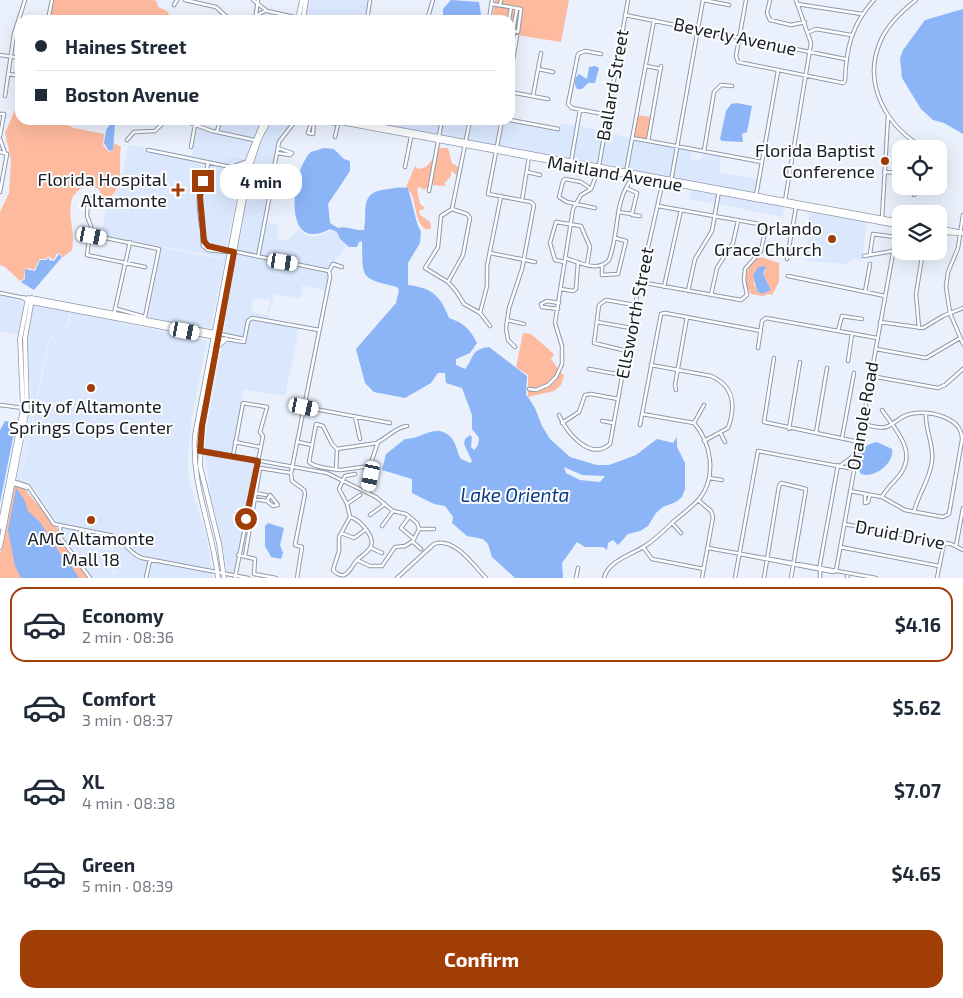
<!DOCTYPE html>
<meta charset="utf-8">
<style>
:root{--surface:#fff;--page:#f2f2f3;--text:#1f2937;--muted:#747a83;--line:#e0e1e3;--accent:#a13d07}
body{margin:0;font-family:"Exo 2",sans-serif;background:var(--page);color:var(--text);height:100vh;display:flex;flex-direction:column;font-size:19px;white-space:nowrap}
*{box-sizing:border-box;margin:0}
p{font-size:16px;color:var(--muted)}
.icon{flex:none;width:28px;height:28px;fill:none;stroke:currentColor;stroke-width:2;stroke-linecap:round;stroke-linejoin:round}
.map{position:relative;height:578px;overflow:hidden}
.side{display:flex;flex-direction:column;background:var(--surface);flex:1}
.side>*{flex:none}
.hud{position:absolute;left:15px;top:15px;width:500px;height:110px;border-radius:15px;box-shadow:0 5px 20px #0002;display:grid;align-content:center;height:110px;padding:0 20px;background:var(--surface)}
.tools{position:absolute;left:892px;top:140px;display:grid;gap:10px}
.tools a{display:grid;place-items:center;width:55px;height:55px;border-radius:10px;background:var(--surface);box-shadow:0 5px 20px #0002;font-size:25px}
.end{position:absolute;width:22px;height:22px;margin:-11px;border:6px solid #a13d07;background:#fff;box-shadow:0 0 0 2px #fff}
.from{border-radius:50%}
.bubble{position:absolute;height:35px;border-radius:15px;background:var(--surface);box-shadow:0 5px 20px #0002;font-size:16px;font-weight:700;line-height:35px;text-align:center}
.car{position:absolute;width:15px;height:30px;margin:-15px -8px;border-radius:6px;box-shadow:0 0 4px 1px #0007;background:linear-gradient(#fff 24%,#345 0 40%,#fff 0 76%,#345 0 86%,#fff 0)}
.hud b{display:flex;align-items:center;gap:18px;height:48px;font-size:19px}
.hud b+b{border-top:1px solid var(--line)}
.hud i{width:12px;height:12px;background:var(--text)}
ul{padding:9px 0 0;list-style:none}
li{display:flex;align-items:center;gap:15px;height:75px;margin:0 10px 8px;padding:0 10px;border:2px solid transparent;border-radius:15px}
li div{flex:1}
li b{display:block;font-size:19px}
li em{font-style:normal;font-weight:700}
li.on{border-color:var(--accent)}
li>.icon{width:45px;height:45px;stroke-width:1.5}
.primary-button{display:flex;gap:10px;margin-top:auto;padding:10px 20px}
.primary-button a{flex:1;height:58px;border-radius:15px;background:var(--accent);color:#fff;font-size:20px;font-weight:700;line-height:58px;text-align:center}
.map>svg:first-child{display:block}
.built{fill:#dae7fd;fill-rule:evenodd}
.green{fill:#feba9f;fill-rule:evenodd}
.water{fill:#8cb5f8;fill-rule:evenodd}
.lines{fill:none;stroke-linecap:round;stroke-linejoin:round}
.minor-casing{stroke:#8e99ab;stroke-width:4.5}
.major-casing{stroke:#8e99ab;stroke-width:5.5}
.minor{stroke:#fff;stroke-width:2.5}
.major{stroke:#fff;stroke-width:4}
.route{stroke:#a13d07;stroke-width:6}
.poi-dot{fill:#a13d07;stroke:#fefefe;stroke-width:2}
.labels{text-anchor:middle;stroke-width:4;stroke-linejoin:round;paint-order:stroke}
.street-label{font-size:18px;fill:#181d24;stroke:#fefefe}
.poi-label{font-size:18px;fill:#181d24;stroke:#fefefe;text-anchor:end}
.water-label{font-size:19px;font-style:italic;fill:#093a85;stroke:#fefefe}
</style>
<div class="map">
<svg width="963" height="578" viewBox="0 0 963 578">
<rect width="100%" height="100%" fill="#eaf1fd"/>
<path class="built" d="M308 0H369L366 20H305Z
M221 120H263L253 139 218 132Z
M272 120H295L278 142 273 169H275L278 154 275 173 252 168 256 151Z
M351 120H441L438 136Z
M443 120H469L465 141 440 136Z
M471 120H501L496 147 467 141Z
M503 120 559 130 561 123 576 126 570 161 498 147Z
M578 126 604 131 597 166 572 161Z
M197 127 212 133 253 140 247 157 245 159V157L226 154 227 137 213 134Z
M197 129 227 137 225 154 245 158 224 258 101 235 106 208 121 183 128 145 192 156Z
M606 131 631 139 625 171 600 167Z
M633 139 676 148 670 180 627 172Z
M678 148 692 151 691 159 701 160 703 153 721 156 719 173 758 179 755 194 673 180Z
M252 170 272 174 257 256 236 252Z
M691 190 717 195 716 204 690 199Z
M720 195 784 206 783 217 718 204Z
M809 210 867 221 862 260 855 259 847 264 806 261Z
M266 219V222L278 225 277 239 287 241 299 229 305 235 316 237 330 231 337 232 340 240 346 246 329 270 259 257Z
M138 243 223 259 226 254 210 330 148 319 161 248Z
M235 254 325 270 329 276 326 291 303 285 300 298 274 294 268 318 299 326 252 317 246 321 243 338 224 334ZM253 298 270 300 267 315 251 312Z
M0 294 25 303 19 335 0 331Z
M35 305 70 311 68 324 57 330 48 343 20 479 28 483 57 523 122 536 137 555 152 559 142 557 135 554 122 540 114 536 60 525 55 523 29 487 17 482 30 416 31 394 26 339 32 307Z
M71 312 207 341 191 422 188 462 189 481 207 538 213 578H149L152 557 137 554 123 535 58 523 29 482 21 479 49 343 58 330 69 325Z
M252 319 299 328 285 396 244 390 232 455 205 451 206 433 222 343 226 340 244 343 249 321Z
M205 453 256 462 234 574 228 573 219 529 211 501Z
M62 528 86 532 84 534 115 575 111 578H91L60 534Z
M87 532 114 537 121 542 133 556 148 560 145 578H112L116 573 85 534ZM101 537 115 540 113 551 99 548Z"/>
<path class="green" d="M54 0H156L158 7 167 11 172 20H49Z
M495 0H569L561 42 510 34V20H492Z
M20 98V120H56L74 128 104 134 103 145 109 152 113 150 114 143 121 147C118 166 126 190 105 200L101 196 99 189C88 183 82 186 73 196 66 215 76 231 72 250L63 257 59 253 55 255 56 256 53 260 49 256 45 259H40L34 270 29 268 25 269 24 279 20 281 5 267 0 265V212L9 193 11 160 5 133Z
M638 115 651 117 646 139 634 136Z
M439 148H448L452 163 460 168 458 176 451 171V176L444 184 447 186 431 185Z
M433 159 428 187 424 190 420 187 417 189 420 204 425 208 419 211 420 215 430 222 431 229H425C412 218 418 195 406 187L415 166 418 169 426 167Z
M758 256 779 263V282L772 295 769 294 763 296 751 294C741 281 747 266 758 256ZM761 266 766 270 763 274 771 290 762 294 757 291 754 284 755 270Z
M523 333 531 334 554 354 551 359 559 370C552 382 542 390 528 388V375L516 367Z
M561 372 564 376 561 385 554 391 528 397V390C543 392 553 385 561 372Z
M16 484 23 487 57 528 58 537 88 578H0V554L13 486Z"/>
<path class="water" d="M451 0 479 2 482 20H443V9Z
M963 9V134L944 123 933 120 921 109 902 78 900 58 903 50 925 20Z
M595 66 599 68 595 83H588L582 89H577C574 84 574 78 579 74L587 79 589 67Z
M737 103 752 106 747 132 742 134 743 142 722 141 720 139 726 111 731 104Z
M113 120H121L115 124 113 150 109 151 104 143 106 130Z
M324 148 334 149 344 159 350 161V171L328 204 330 223 338 228C347 225 354 231 364 230 368 209 358 192 388 189 395 188 401 187 408 188L417 223 421 232 420 243 408 263V285C432 288 440 295 449 318 464 323 470 329 477 343L470 353 456 359V365L465 369C474 359 470 349 489 347L527 376 526 394 535 408 542 426 550 439 570 457 597 465H609L636 455 657 439 673 443 677 437V447L685 463V489L682 497 676 502 663 507 656 513 648 526 640 531 628 534 618 545 613 540 608 543 607 550 603 547H585L577 542 562 563 563 578H515L492 557 488 544 483 539 467 536 452 523 453 517 445 506 434 504 412 493V479L382 470 386 454 405 439C421 440 438 420 453 440 457 446 457 453 461 459L470 463 472 461 464 444 465 439 470 435 472 437 471 447 474 450 478 445 479 438 472 429V415L462 388 446 383 445 373H438L431 383 405 398 374 392 365 383 356 349 396 303 399 290 397 287C359 278 363 278 362 241L359 242 357 247H349L340 239 337 232 330 229C280 256 292 168 311 152ZM564 467 582 475 605 476 600 482 580 480 566 473Z
M59 254 62 257 34 290 21 282 25 279V269L35 271 40 260H46L49 257V260L54 261Z
M762 266 766 267 763 274 771 290 762 294 757 291 753 275 757 268Z
M5 421 16 423 0 503V430Z
M877 442 892 449C895 463 874 479 861 474L858 469C860 454 860 445 877 442Z
M16 488 24 499 28 511 40 522 61 555 66 557 79 578H21L15 566 8 530Z
M268 523 284 528 280 545 283 553 281 559 271 557 265 546V526Z"/>
<g class="lines">
<g class="minor-casing">
<path id="minor" d="M185 0 216 7 230 20
M253 0 267 11 299 18
M703 0 729 5
M746 0 736 56 738 62 843 83 845 81C846 48 852 24 874 0
M770 0 767 13 770 20 791 25 805 22
M916 0C902 11 888 24 881 40 861 84 887 128 926 149
M492 4 521 9 518 32 510 30
M797 4 862 14
M174 5 177 0
M500 5 501 0
M625 15 845 59
M255 16 265 11
M48 20 52 0
M255 20 258 0
M367 20 370 0
M427 20 433 0
M489 20 492 0
M509 20 511 7
M513 31 517 8
M809 32 816 29 851 35
M601 54 585 51 578 54 568 104 572 108 608 115
M0 55 20 58
M646 66 661 69
M538 69 553 72
M9 74 20 76
M510 76 517 36
M510 92 548 99
M5 96 14 34 25 0
M533 96 541 53
M0 114H4L0 136
M182 120 212 131 254 140
M312 120 308 133 313 134 314 120
M317 120 338 124 335 137
M502 120 488 194 531 202 534 205 522 269 509 308 506 328 508 340 515 347
M510 120 558 129
M217 132 220 120
M632 138 762 162
M0 139 5 153
M127 140 134 132 155 131 166 120
M648 141 661 66
M191 147 195 125
M148 150 231 167 246 162
M704 151 714 92 721 85 732 86
M0 152 7 154 0 192
M277 153 290 155 292 153 278 148
M571 162 580 110
M208 163C207 172 202 180 200 189 197 200 201 238 208 246L329 271
M405 167 411 137
M274 168 279 142 296 120
M250 169 274 173 258 257
M527 172 540 175
M626 172 654 20
M884 172 901 173
M671 181 703 0
M591 189 581 182 565 179 563 181 559 197 567 202 595 208
M429 191 442 120
M914 195 915 186
M756 196 778 71
M103 200 88 198 87 216 91 226 87 255 145 267
M522 200 529 157
M785 201 811 43 796 0
M452 209 441 216 438 247 425 268 448 282 456 291 464 304 480 313 490 326
M452 209 470 120
M618 212 632 214 637 193 626 188
M632 215 640 216
M963 215 958 248 948 272 946 287 950 313 963 344
M882 218 888 117
M202 231 203 246 208 250 228 252
M91 235 159 249 145 317 117 309
M490 253 535 262
M870 254 873 234 895 237
M864 256 893 251
M565 258C579 262 597 273 609 260 620 231 613 202 633 177
M787 259 796 207
M564 262 555 260 550 243 556 222 581 226 590 247 587 265
M602 265V275L618 274 626 241 615 238
M329 271 333 264 342 267
M788 276 885 296
M448 282 463 255 470 218 467 214 452 209
M640 282 741 300 747 295 744 280 745 269 761 251 765 231 759 224 658 206
M664 287 681 210
M561 289 573 291 576 289 578 262
M688 291 695 259 712 231 719 191
M865 292 870 264
M0 293 24 298
M711 295 717 268 733 243 738 221
M558 309 542 307 541 304 547 301 559 303
M480 313 487 286V266L501 196
M114 314 130 242
M507 320 524 324
M597 322 631 328
M880 322 923 328 943 316 963 308
M919 328 916 294 923 251
M838 331 842 316 862 319
M220 334 244 339
M219 338 244 342 248 321 252 318 319 330
M758 348 762 321 766 318 877 338
M876 349 926 358 960 338
M627 351 594 343 599 305 606 300 635 305
M774 358 764 422 859 442
M848 361 852 334
M651 365 711 376C734 386 736 406 728 428L704 441
M589 369 622 375
M871 376 938 388 945 385 963 369
M529 389 536 390 548 385 556 377 562 364V346L555 323 573 209 581 195 591 189 598 171 628 0
M676 390 675 385 687 317
M0 405 23 408
M304 407 390 423
M559 415C566 431 589 462 610 444L635 305 663 181
M355 416 360 439
M602 421 613 423
M562 423 579 412 585 395 591 394 618 399
M694 423 704 405
M640 425 661 314 665 313 761 331
M789 429 800 362
M816 433 827 368
M721 434 725 442
M842 438 854 373
M235 442 260 447
M298 442 312 445
M195 449 327 473 376 497 393 511 406 514 417 523 419 529 413 541 405 546 395 547 382 566H370L357 560
M337 449 377 443
M233 456 243 403 267 407 260 432 263 436 235 578
M840 466 857 453
M336 470 337 449 332 444 323 426 316 424 309 462C316 468 331 469 341 470L370 466 378 442C388 437 396 427 407 426
M291 473 330 277 329 271
M709 478 722 480
M12 481 28 486 54 524 114 536C126 542 129 554 142 558L248 578
M11 483 27 488
M850 491 882 497 905 510 943 517 949 514 962 440C963 417 929 410 910 414 900 416 895 424 886 427 879 429 869 425 862 424
M255 493 266 495
M368 493 371 476
M865 494V503L868 502 870 495
M882 497C887 487 895 482 901 473 917 450 894 428 882 410
M254 499 267 501 273 506 278 505 270 495 267 501
M698 500 711 511 713 517 702 578
M347 504 360 495
M914 512C918 494 930 480 932 461 934 444 925 430 926 414
M370 515 385 504
M350 517C359 519 375 536 371 546 369 552 361 556 357 560 353 564 350 573 344 575 339 576 336 573 333 570L339 551V537Z
M350 517 347 504 339 489 345 476 355 474
M409 517 401 528 414 539
M672 523 681 533
M844 524 951 544 963 550
M60 526V537L90 578
M382 526 393 511
M419 529H434
M341 533 354 538 365 530
M413 542 421 549
M956 546 963 508
M643 547 652 559 704 569
M840 547 939 566
M371 548 382 553
M708 548 876 578
M740 554 833 572 836 571
M238 555 255 559 254 574 276 578
M245 556 260 468 291 473 292 481 304 490 305 494 295 545 302 547 297 578
M836 571 898 225
M146 578 150 560
M397 578 434 544C454 536 474 566 486 578
M576 578 578 568
M604 578C608 561 631 555 645 546 656 539 665 530 674 521 683 514 693 506 700 498 717 476 711 442 694 423L642 414
M735 578 758 451 854 469
M764 578 779 486 781 483 806 489 791 578
M820 578V564L838 465
M847 578 848 573
M937 578 944 543"/>
</g>
<g class="major-casing">
<path id="major" d="M298 20 302 0
M303 20 306 0
M329 120 901 226
M346 120 901 222
M939 228 963 233
M939 232 958 233
M24 298 31 302 215 337
M31 298 215 333
M219 345 226 339
M0 527 23 409 20 339 28 298
M0 547 27 409 25 338 32 299
M218 578C213 529 191 485 195 435L247 162 264 120
M224 578 219 543 200 466 202 426 250 166 259 139 269 120"/>
</g>
<use href="#minor" class="minor"/>
<use href="#major" class="major"/>
</g>
<g class="lines">
<path class="route" d="M203 181 200 197 204 241 208 246 234 252 202 426 200 451 258 461 246 519"/>
</g>
<g class="poi-dot">
<circle cx="885" cy="161" r="5"/>
<path d="M175.5 182.5h5v5h5v5h-5v5h-5v-5h-5v-5h5z"/>
<circle cx="832" cy="239" r="5"/>
<circle cx="91" cy="388" r="5"/>
<circle cx="91" cy="520" r="5"/>
</g>
<g class="labels">
<g class="street-label">
<text transform="translate(735 37) rotate(12)" y="6">Beverly Avenue</text>
<text transform="translate(613 85) rotate(-80)" y="6">Ballard Street</text>
<text transform="translate(615 174) rotate(10)" y="6">Maitland Avenue</text>
<text transform="translate(635 313) rotate(-79)" y="6">Ellsworth Street</text>
<text transform="translate(863 416) rotate(-80)" y="6">Oranole Road</text>
<text transform="translate(900 535) rotate(11)" y="6">Druid Drive</text>
</g>
<g class="poi-label">
<text x="875" y="157">Florida Baptist<tspan x="875" dy="21">Conference</tspan></text>
<text x="167" y="186">Florida Hospital<tspan x="167" dy="21">Altamonte</tspan></text>
<text x="822" y="235">Orlando<tspan x="822" dy="21">Grace Church</tspan></text>
<text x="91" y="413" text-anchor="middle">City of Altamonte<tspan x="91" dy="21">Springs Cops Center</tspan></text>
<text x="91" y="545" text-anchor="middle">AMC Altamonte<tspan x="91" dy="21">Mall 18</tspan></text>
</g>
<g class="water-label">
<text x="515" y="502">Lake Orienta</text>
</g>
</g>
</svg>
<div class="tools">
<a><svg class="icon" aria-label="locate" viewBox="0 0 24 24"><circle cx="12" cy="12" r="6"/><path d="M12 2v4M12 18v4M2 12h4M18 12h4"/></svg></a>
<a><svg class="icon" aria-label="layers" viewBox="0 0 24 24"><path d="M12 4l9 5-9 5-9-5zM3 14l9 5 9-5"/></svg></a>
</div>
<i class="end from" style="left:246px;top:519px"></i>
<i class="end" style="left:203px;top:181px"></i>
<div class="bubble" style="left:220px;top:164px;width:82px">4 min</div>
<i class="car" style="left:92px;top:236px;rotate:101deg"></i>
<i class="car" style="left:283px;top:262px;rotate:99deg"></i>
<i class="car" style="left:185px;top:331px;rotate:101deg"></i>
<i class="car" style="left:304px;top:407px;rotate:102deg"></i>
<i class="car" style="left:371px;top:476px;rotate:192deg"></i>
<div class="hud">
<b><i class="from"></i>Haines Street</b>
<b><i></i>Boston Avenue</b>
</div>
</div>
<section class="side">
<ul>
<li class="on"><svg class="icon" aria-label="car" viewBox="0 0 24 24"><path d="M5 17H2v-5l4-1 3-4h7l3 4 3 1v5h-3M9 17h6M6 11h13"/><circle cx="7" cy="17" r="2"/><circle cx="17" cy="17" r="2"/></svg><div><b>Economy</b><p>2 min · 08:36</p></div><em>$4.16</em></li>
<li><svg class="icon" aria-label="car" viewBox="0 0 24 24"><path d="M5 17H2v-5l4-1 3-4h7l3 4 3 1v5h-3M9 17h6M6 11h13"/><circle cx="7" cy="17" r="2"/><circle cx="17" cy="17" r="2"/></svg><div><b>Comfort</b><p>3 min · 08:37</p></div><em>$5.62</em></li>
<li><svg class="icon" aria-label="car" viewBox="0 0 24 24"><path d="M5 17H2v-5l4-1 3-4h7l3 4 3 1v5h-3M9 17h6M6 11h13"/><circle cx="7" cy="17" r="2"/><circle cx="17" cy="17" r="2"/></svg><div><b>XL</b><p>4 min · 08:38</p></div><em>$7.07</em></li>
<li><svg class="icon" aria-label="car" viewBox="0 0 24 24"><path d="M5 17H2v-5l4-1 3-4h7l3 4 3 1v5h-3M9 17h6M6 11h13"/><circle cx="7" cy="17" r="2"/><circle cx="17" cy="17" r="2"/></svg><div><b>Green</b><p>5 min · 08:39</p></div><em>$4.65</em></li>
</ul>
<div class="primary-button"><a>Confirm</a></div>
</section>
